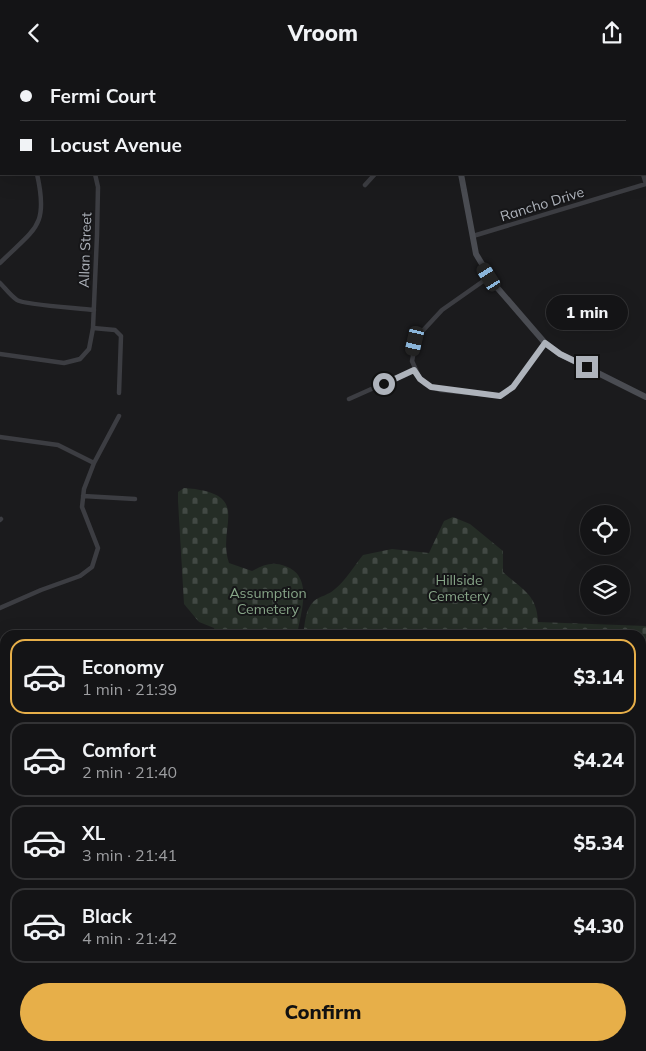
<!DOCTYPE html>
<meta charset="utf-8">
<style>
:root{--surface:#141416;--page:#1d1d1f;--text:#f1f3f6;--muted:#9d9ea1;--line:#333335;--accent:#e7af49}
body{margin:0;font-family:Mulish,sans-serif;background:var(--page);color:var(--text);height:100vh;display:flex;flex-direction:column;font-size:19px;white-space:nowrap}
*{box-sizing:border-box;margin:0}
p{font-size:16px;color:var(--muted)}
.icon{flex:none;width:28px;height:28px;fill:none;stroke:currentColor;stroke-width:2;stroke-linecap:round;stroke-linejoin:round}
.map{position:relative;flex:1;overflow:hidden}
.drawer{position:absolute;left:0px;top:565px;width:646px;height:421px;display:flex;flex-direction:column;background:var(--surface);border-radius:15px 15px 0 0;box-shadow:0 5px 20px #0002,0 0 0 1px var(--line)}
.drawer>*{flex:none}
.banner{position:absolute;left:0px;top:0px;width:646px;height:110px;box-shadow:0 5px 20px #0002,0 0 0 1px var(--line);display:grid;align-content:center;height:110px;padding:0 20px;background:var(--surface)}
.tools{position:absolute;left:580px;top:440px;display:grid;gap:10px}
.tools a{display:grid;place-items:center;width:50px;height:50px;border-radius:50%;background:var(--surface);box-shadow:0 5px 20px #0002,0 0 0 1px var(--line);font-size:25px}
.end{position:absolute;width:22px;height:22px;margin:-11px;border:6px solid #aeb3bb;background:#111;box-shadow:0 0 0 2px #111}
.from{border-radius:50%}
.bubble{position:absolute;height:35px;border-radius:18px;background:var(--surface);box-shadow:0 5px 20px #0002,0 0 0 1px var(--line);font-size:16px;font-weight:800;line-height:35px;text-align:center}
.car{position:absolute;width:15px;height:30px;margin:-15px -8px;border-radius:6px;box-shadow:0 0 4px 1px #0007;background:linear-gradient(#222 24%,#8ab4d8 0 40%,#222 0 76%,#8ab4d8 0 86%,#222 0)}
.banner b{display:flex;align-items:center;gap:18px;height:48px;font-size:19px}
.banner b+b{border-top:1px solid var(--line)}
.banner i{width:12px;height:12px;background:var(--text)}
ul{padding:9px 0 0;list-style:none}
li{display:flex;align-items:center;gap:15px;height:75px;margin:0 10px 8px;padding:0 10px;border:2px solid var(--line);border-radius:15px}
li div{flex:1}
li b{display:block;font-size:19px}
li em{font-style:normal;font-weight:800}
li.on{border-color:var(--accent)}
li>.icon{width:45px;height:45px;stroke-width:1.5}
.action{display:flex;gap:10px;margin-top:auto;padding:10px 20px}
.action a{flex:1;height:58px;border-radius:30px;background:var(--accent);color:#111;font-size:20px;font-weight:800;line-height:58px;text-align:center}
header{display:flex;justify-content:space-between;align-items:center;height:65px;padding:0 20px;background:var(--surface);font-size:22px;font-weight:800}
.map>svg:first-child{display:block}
.grass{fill:url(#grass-tufts)}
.cemetery{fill:url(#cemetery-stones)}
.water{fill:url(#water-rules)}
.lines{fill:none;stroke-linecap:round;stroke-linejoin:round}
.street{stroke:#3c3d42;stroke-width:4.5}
.secondary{stroke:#4a4c52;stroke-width:6}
.route{stroke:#aeb3bb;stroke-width:6}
.labels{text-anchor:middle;stroke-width:4;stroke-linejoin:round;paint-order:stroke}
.street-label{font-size:14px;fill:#aeb3bb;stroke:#161618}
.park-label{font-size:14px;fill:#87a588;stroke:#161618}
</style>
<header><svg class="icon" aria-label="back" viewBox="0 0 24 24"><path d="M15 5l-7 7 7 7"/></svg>Vroom<svg class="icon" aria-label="share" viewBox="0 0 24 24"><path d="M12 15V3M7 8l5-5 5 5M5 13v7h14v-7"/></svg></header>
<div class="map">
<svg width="646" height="986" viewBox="0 0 646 986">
<defs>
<pattern id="grass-tufts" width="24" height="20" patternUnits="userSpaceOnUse" patternTransform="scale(1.25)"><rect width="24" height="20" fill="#252d26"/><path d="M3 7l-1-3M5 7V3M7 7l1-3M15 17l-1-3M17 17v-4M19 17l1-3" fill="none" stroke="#424944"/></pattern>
<pattern id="cemetery-stones" width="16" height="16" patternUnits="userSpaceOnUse" patternTransform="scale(1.25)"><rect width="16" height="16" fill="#252d26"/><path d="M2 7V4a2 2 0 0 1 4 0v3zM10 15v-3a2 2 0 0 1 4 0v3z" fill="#424944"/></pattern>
<pattern id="water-rules" width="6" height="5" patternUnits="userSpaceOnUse" patternTransform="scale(1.25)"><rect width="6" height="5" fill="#313a41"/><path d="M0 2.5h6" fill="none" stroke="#4c545a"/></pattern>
</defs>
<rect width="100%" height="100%" fill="#1b1b1d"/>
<path class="grass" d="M154 981H444V986H154Z"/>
<path class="cemetery" d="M184 423C255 428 216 461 229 498L252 506C263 500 272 496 285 501 314 511 301 546 297 570H216L214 563 199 557 184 539 178 436V427Z
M453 452 470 459 503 486V507C522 525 537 529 538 557L646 561V711L641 717V570H303C305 559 305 544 314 536 320 531 329 530 335 524 346 515 354 501 363 490L392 484 429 488 444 456Z"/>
<path class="water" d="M0 0H38L1 1V40Z"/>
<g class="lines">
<path class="street" d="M73 0V1
M608 0V1
M494 1 495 0
M0 44 1 45
M643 109 646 119
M365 120 375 109
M473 171 646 119
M0 198C35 163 49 162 37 109
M489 212 442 245 417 272 412 296 420 314 425 319 440 325 500 331 513 322 545 278
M0 218C5 223 10 230 17 235 24 240 80 243 94 245
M93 263 115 265 121 271 119 328
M0 289 64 298 80 294 89 284 93 263 97 170 98 122 95 109
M349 334 414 305
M0 372 58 380 94 398
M83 431 135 434
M0 455 1 454
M0 543 41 525 80 511 92 502 98 483 82 442 84 424 94 398 119 351
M0 809 5 808
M0 813 5 837
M641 971 646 969
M50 981 51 986
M479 981 480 986
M112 986V981
M567 986 568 981"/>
<path class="secondary" d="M415 0 416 1
M461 109 476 189 494 219 545 278 560 289 646 332
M641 724 646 720
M0 891 5 890"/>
</g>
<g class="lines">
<path class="route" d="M384 319 414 305 420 314 431 322 500 331 513 322 545 278 560 289 587 302"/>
</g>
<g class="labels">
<g class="street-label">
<text transform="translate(542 139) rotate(-17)" y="5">Rancho Drive</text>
<text transform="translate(85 185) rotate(-88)" y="5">Allan Street</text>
</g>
<g class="park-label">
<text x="459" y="520">Hillside<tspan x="459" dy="16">Cemetery</tspan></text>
<text x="268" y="533">Assumption<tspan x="268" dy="16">Cemetery</tspan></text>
</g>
</g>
</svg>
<div class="tools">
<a><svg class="icon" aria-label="locate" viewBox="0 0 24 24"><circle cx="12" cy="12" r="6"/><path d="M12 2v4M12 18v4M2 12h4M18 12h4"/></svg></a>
<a><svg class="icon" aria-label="layers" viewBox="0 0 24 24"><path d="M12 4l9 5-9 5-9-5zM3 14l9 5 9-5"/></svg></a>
</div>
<i class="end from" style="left:384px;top:319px"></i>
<i class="end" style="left:587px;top:302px"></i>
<div class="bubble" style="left:546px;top:230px;width:82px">1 min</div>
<i class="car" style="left:489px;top:212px;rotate:328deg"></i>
<i class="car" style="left:415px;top:276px;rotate:193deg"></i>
<div class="banner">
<b><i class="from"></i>Fermi Court</b>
<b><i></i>Locust Avenue</b>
</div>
<section class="drawer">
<ul>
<li class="on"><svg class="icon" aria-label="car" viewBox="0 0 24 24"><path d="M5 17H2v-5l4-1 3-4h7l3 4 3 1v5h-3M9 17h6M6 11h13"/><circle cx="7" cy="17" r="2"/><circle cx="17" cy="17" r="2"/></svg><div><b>Economy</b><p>1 min · 21:39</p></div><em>$3.14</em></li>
<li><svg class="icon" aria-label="car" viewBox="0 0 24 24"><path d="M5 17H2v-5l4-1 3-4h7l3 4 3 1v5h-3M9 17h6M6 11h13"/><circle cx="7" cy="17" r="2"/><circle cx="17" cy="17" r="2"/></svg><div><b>Comfort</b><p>2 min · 21:40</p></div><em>$4.24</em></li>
<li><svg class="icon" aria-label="car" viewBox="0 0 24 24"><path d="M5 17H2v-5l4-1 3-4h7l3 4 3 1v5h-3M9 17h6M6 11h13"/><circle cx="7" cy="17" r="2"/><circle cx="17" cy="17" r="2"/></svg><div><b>XL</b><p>3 min · 21:41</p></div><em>$5.34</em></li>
<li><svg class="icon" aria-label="car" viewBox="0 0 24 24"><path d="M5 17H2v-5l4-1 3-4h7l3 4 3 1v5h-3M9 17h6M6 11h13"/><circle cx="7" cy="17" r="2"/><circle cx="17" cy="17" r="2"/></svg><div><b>Black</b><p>4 min · 21:42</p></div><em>$4.30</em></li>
</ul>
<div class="action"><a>Confirm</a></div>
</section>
</div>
